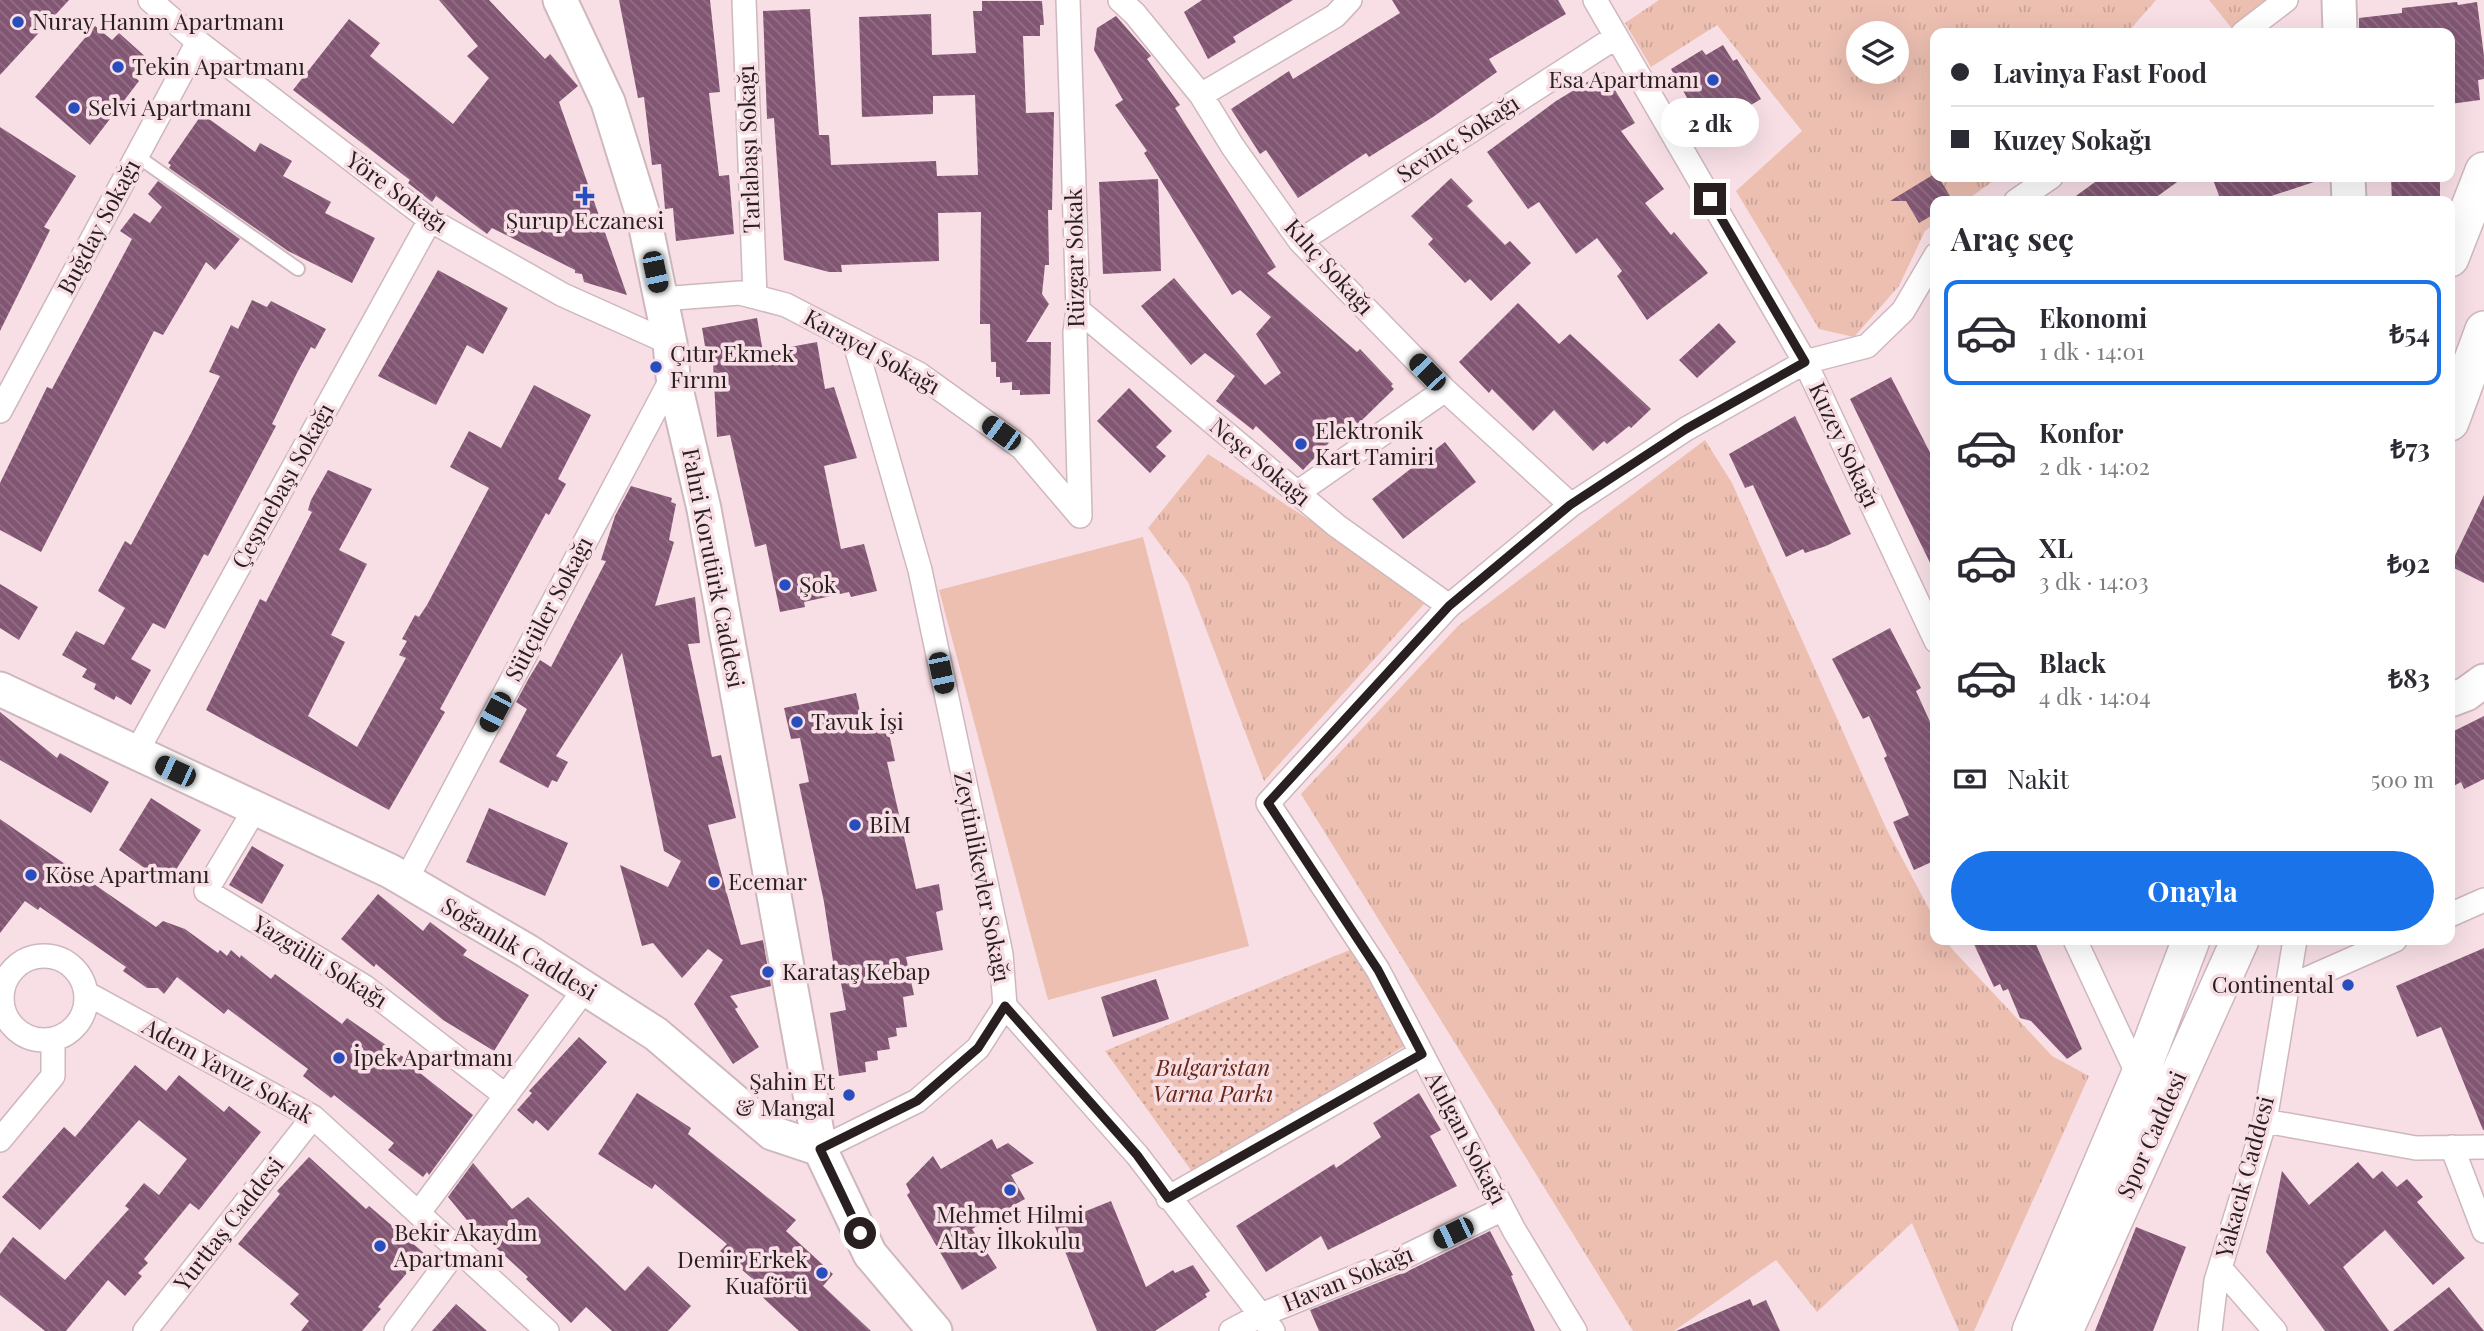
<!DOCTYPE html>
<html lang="tr">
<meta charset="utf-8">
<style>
:root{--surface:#fff;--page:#f2f2f3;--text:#2b2b33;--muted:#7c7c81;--line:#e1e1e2;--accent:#1a73e8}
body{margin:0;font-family:"Playfair Display",serif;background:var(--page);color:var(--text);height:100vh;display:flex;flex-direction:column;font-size:26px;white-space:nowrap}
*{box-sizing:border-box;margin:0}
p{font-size:23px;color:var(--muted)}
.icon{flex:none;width:38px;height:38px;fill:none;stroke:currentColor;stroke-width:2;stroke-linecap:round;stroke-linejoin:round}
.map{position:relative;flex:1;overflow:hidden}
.side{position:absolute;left:1930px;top:196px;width:525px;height:749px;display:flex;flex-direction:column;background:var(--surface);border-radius:14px;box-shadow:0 7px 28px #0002}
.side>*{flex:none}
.banner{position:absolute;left:1930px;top:28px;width:525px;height:154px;border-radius:14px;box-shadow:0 7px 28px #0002;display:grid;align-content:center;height:154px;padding:0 21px;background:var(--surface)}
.tools{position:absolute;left:1846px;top:21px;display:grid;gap:14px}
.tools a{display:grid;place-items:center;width:63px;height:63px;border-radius:50%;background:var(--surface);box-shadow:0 7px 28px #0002;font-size:35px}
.end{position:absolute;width:32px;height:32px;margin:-16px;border:9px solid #281f21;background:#fff;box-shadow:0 0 0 4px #fff}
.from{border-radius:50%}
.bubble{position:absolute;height:49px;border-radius:24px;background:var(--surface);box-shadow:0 7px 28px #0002;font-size:23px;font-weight:700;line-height:49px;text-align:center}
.car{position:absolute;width:21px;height:42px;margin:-21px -10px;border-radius:9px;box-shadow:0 0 5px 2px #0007;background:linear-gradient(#222 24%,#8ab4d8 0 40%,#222 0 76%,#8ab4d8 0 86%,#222 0)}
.banner b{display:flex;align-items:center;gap:24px;height:66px;font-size:26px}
.banner b+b{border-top:2px solid var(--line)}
.banner i{width:18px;height:18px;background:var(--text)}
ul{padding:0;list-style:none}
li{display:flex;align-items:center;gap:21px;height:105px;margin:0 14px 10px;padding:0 7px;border:4px solid transparent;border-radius:14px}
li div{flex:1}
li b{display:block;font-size:26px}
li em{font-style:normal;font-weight:700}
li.on{border-color:var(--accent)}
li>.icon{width:63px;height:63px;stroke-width:1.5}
h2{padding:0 21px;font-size:32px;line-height:84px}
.pay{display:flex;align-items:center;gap:18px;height:77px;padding:0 21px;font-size:26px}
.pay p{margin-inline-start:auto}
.action{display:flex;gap:14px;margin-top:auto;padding:14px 21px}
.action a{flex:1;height:80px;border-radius:42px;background:var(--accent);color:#fff;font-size:28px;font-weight:700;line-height:80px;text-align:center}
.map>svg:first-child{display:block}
.grass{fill:url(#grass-tufts);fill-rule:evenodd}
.park{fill:url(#park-dots)}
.pitch{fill:#ecbfb1}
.building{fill:url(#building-back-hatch)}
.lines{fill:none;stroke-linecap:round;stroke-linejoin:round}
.lane-casing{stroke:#cfb7be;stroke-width:16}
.street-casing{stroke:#cfb7be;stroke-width:26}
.secondary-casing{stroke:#cfb7be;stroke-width:37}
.primary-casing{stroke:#cfb7be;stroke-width:40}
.lane{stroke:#fff;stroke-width:12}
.street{stroke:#fff;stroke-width:23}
.secondary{stroke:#fff;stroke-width:33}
.primary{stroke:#fff;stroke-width:37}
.route{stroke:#281f21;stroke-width:9}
.poi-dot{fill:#284ebd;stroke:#f8dfe6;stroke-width:2.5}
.labels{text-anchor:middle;stroke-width:7;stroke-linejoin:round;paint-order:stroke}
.poi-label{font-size:23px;fill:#281f21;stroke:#f8dfe6;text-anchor:start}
.street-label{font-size:23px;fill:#281f21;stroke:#f8dfe6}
.park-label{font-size:23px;font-style:italic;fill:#6a2713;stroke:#f8dfe6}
</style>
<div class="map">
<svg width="2484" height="1331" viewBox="0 0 2484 1331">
<defs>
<pattern id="grass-tufts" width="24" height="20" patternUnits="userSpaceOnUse" patternTransform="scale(1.75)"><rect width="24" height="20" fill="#ecbfb1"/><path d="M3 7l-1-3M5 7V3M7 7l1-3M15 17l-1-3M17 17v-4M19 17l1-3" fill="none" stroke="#caa498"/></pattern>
<pattern id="park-dots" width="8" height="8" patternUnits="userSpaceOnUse" patternTransform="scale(1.75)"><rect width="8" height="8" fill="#ecbfb1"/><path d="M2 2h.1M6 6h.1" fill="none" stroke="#caa498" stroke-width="1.8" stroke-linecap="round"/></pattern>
<pattern id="building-back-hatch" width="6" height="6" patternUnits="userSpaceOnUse" patternTransform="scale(1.75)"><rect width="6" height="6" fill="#825673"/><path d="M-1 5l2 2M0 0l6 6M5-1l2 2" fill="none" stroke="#917085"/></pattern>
</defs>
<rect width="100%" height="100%" fill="#f8dfe6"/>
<path class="grass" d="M1659 0H2156L2127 33H1936V177H1999L1965 201H1936L1935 223 1925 231 1899 286 1854 337 1819 329 1736 191 1802 131 1717 25 1651 67 1625 23ZM1858 33H1897V72H1858Z
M2209 0H2272L2234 31Z
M1705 440 1732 483 1886 828 1935 920 1936 940H1946L1952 949 2052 1056 2089 1076 1974 1331H1959L1912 1223 1817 1312 1776 1260 1674 1331H1633L1301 794 1458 626Z
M1208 454 1322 528 1424 604 1264 781 1188 582 1148 528Z"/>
<path class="park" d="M1352 949 1408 1044 1193 1173 1105 1051Z"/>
<path class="pitch" d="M1143 537 1249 946 1048 1000 939 590Z"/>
<path class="building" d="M0 0H69L0 75Z
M439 0H489L545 59 550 54 578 86 559 102 627 295 584 282 582 274 575 273V270L492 228 487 234 436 196 432 202 408 183 410 180 293 90 349 19 380 43 370 56 453 124 489 78 467 56 478 46Z
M619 0H710L720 92 709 93 719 176 729 175 734 234 676 241 673 208 665 209 661 164 652 165 644 97 638 98Z
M1202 0H1293L1233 37 1236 42 1208 59 1184 12Z
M1392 0H1558L1566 14 1489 59 1497 72 1433 117 1369 157 1366 153 1298 198 1266 150 1260 154 1231 109 1289 71 1293 79 1400 13Z
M982 1H1042L1044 25H1040V36H1023L1026 113 1054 112 1052 210H1048L1049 265H1045L1042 294 1049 304 1026 342H1051L1050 394 1020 395V390H1012V382L1000 383V377H996V362H991L990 324H980L981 212 938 213 939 261 841 265 842 272H829L784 260 774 118 767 119 763 11 810 9 819 135H829L831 165 936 161 937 176 978 175 975 95 933 96V114L862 117 859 17 931 14 932 55 976 53 973 11H982Z
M2457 2 2458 5 2477 2 2484 56V79L2478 80 2480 100 2450 104V33H2359V18L2402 13V8Z
M1116 16 1151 56 1147 59 1180 105 1175 108 1276 267 1267 273 1357 352 1360 349 1393 384 1391 386 1394 389 1358 424 1355 421 1349 426 1347 424 1303 470 1256 426 1253 430 1216 401 1235 376 1205 353 1191 365 1141 306 1174 278 1265 385 1281 373 1256 334 1271 317 1240 290 1232 295 1144 153 1147 151 1115 105 1123 100 1094 50 1097 28Z
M95 26 112 40 119 33 148 59 134 76 139 81 90 145 35 97Z
M1723 45 1733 61 1737 59 1761 99 1706 132 1671 69 1702 50 1706 55Z
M1604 72 1635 123 1621 131 1664 189 1645 203 1671 235 1674 232 1708 273 1647 320 1617 276 1622 271 1597 238 1576 254 1539 202 1528 209 1487 152 1556 101Z
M202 114 255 152 260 143 292 161 283 176 331 202 325 213 375 238 352 283 288 251 169 168 171 165 168 163Z
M0 127 76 176 44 227 50 230 0 331Z
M1936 173 1953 201H1936V213L1919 223 1906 201H1890Z
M2102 177H2184L2151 201H2069Z
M2212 177H2316L2317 181 2256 201H2221Z
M2391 177H2440V201H2392Z
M1451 178 1473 201 1467 206 1505 245 1510 241 1531 263 1491 301 1470 279 1465 283 1428 244 1433 239 1411 216Z
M1158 179 1161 271 1103 274 1099 182Z
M158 181 240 239 215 270 206 262 163 335 154 331 41 552 0 530V483L47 387 52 389 132 239 120 231 134 213 150 223 162 207 148 194Z
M438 270 508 308 483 354 467 345 436 405 378 376Z
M252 300 267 307 271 301 326 329 315 349 311 347 297 373 272 424 276 426 208 556 204 554 165 629 153 623 131 659 151 670 131 705 116 696 114 700 94 689 96 684 82 677 87 669 62 655 76 631 104 645 125 608 98 591 125 541 131 545 190 435 220 376 209 372 231 325 238 329Z
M1518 303 1559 344 1570 334 1651 409 1631 428 1629 426 1607 444 1604 441 1593 451 1554 410 1533 431 1492 389 1489 393 1459 362Z
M757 318 763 352 817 342 825 389 834 387 857 458 824 466 841 549 864 544 877 591 851 597 849 592 804 602 805 607 780 612 766 544 755 547 730 435 717 437 713 363 708 364 702 328Z
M1719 323 1736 342 1697 378 1679 360Z
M1891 377 1936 464V575L1850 399Z
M534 385 591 415 558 479 566 484 549 515 546 513 440 709 445 712 389 810 206 710 260 599 266 602 312 512 308 510 311 500 328 470 372 489 339 550 367 564 331 635 345 642 308 716 357 747 406 658 399 655 407 641 402 639 415 615 419 617 427 605 489 488 450 467 469 431 501 448Z
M1129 388 1172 431 1156 447 1166 456 1150 473 1097 421Z
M1795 416 1851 534 1826 546 1805 553 1803 549 1786 557 1753 485 1745 488 1729 454Z
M1445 442 1476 482 1403 539 1372 499Z
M631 486 672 498 671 502 676 504 669 540 674 542 655 606 695 597 700 643 688 644 712 757 721 755 736 818 708 825 741 945 763 940 771 986 730 996 738 1007 735 1009 759 1047 733 1064 694 1004 723 960 708 949 682 978 653 943 642 946 620 865 668 887 681 861 664 851 622 653 556 756 568 762 557 782 552 780 548 788 499 762 527 709 516 702 529 678 540 660 551 667 606 561 601 560 615 516Z
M2484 495V583L2450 566Z
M0 584 38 607 19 640 0 628Z
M1890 628 1921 688 1916 691 1936 735V860L1914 870 1893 822 1909 815 1884 758 1887 756 1869 716 1863 719 1832 659Z
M856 693 865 734 888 729 895 761 887 762 916 889 939 884 943 910 936 912 943 950 906 957 914 995 903 997 907 1027 896 1028 897 1036 888 1038 890 1049 877 1051 878 1060 865 1062 866 1072 839 1076 830 1013 846 1010 838 967 834 968 824 902 799 784 809 782 800 738 791 739 784 708Z
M0 712 57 758 60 753 109 782 91 813 0 760Z
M2484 716V779L2464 789 2461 782 2450 788V733Z
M151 798 201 830 167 884 119 850Z
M489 808 568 843 545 896 466 862Z
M0 819 156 927 163 921 185 929 218 953 220 950 227 956 231 950 240 958 241 955 271 979 275 974 342 1024 347 1018 422 1070 420 1073 473 1115 429 1175 427 1172 423 1177 388 1150 394 1143 334 1095 331 1098 303 1076 308 1069 228 1009 224 1014 177 977 164 994 158 988H147L123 971 126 967 40 907 38 910 25 901 0 933Z
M252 846 284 865 262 904 229 885Z
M378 894 423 931 430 922 467 950 463 955 529 995 494 1051 443 1020 376 964 374 967 341 939Z
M1972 940H2034L2082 1049 2067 1059 2031 1021 2020 1018 2008 989 2003 991 2000 984 1994 987Z
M2484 948V1130H2483L2441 1027 2417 1037 2396 986Z
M1156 979 1169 1019 1113 1037 1101 997Z
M579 1037 607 1062 548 1131 536 1120 533 1124 517 1110 532 1093 529 1091Z
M135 1065 166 1091 179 1075 224 1112 229 1106 261 1132 199 1210 190 1203 144 1259 148 1263 138 1273 142 1276 125 1296 108 1280 66 1331H45L0 1295V1254L13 1237 65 1280 129 1209 125 1206 144 1183 159 1195 187 1159 139 1120 40 1230 2 1197 64 1127 75 1137Z
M637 1093 691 1128 688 1134 796 1220 786 1231 833 1274 823 1286 871 1331H799L757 1292 762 1287 720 1251 727 1244 655 1184 652 1189 598 1154Z
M1419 1093 1441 1130 1430 1136 1457 1186 1328 1250 1321 1236 1266 1272 1236 1226 1334 1164 1336 1168 1381 1137 1373 1123Z
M992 1139 997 1149 1008 1143 1034 1163 1011 1175 1025 1199 972 1229 997 1268 962 1290 907 1195 910 1192 906 1184 933 1156 941 1169Z
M309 1157 366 1209 369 1206 424 1253 378 1307 381 1309 362 1331H301L309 1321 290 1304 299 1294 238 1244 280 1194 277 1191Z
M2358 1162 2373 1179 2382 1171 2397 1187 2407 1179 2423 1197 2417 1202 2465 1258 2433 1285 2385 1230 2343 1267 2389 1331H2325L2266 1252 2282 1171 2309 1205Z
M473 1163 512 1209 528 1197 625 1291 648 1266 691 1306 668 1331H612L586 1307 571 1323 526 1279 528 1277 471 1225 448 1197Z
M1111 1201 1146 1287 1173 1270 1175 1273 1193 1265 1210 1291 1205 1294 1207 1297 1155 1331H1097L1054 1224Z
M2136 1227 2186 1247 2153 1331H2095Z
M1490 1231 1513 1275 1511 1276 1535 1331H1319L1310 1310 1410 1270Z
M2449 1287 2484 1331H2393Z
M1750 1299 1753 1306 1766 1300 1780 1331H1676Z
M456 1304 487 1331H432Z"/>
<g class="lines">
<g class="lane-casing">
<path id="lane" d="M137 156 298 269"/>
</g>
<g class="street-casing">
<path id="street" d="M150 0 198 42 430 220 563 295 670 343
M744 0 755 297
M1068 0 1078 310 1075 332 1080 516
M1120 0 1135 14 1201 95 1233 147 1300 241 1445 390 1571 505
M1595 0 1805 362 1936 641
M2243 33 2286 0
M1201 95 1335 16 1350 0
M2016 201 2051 177
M1300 241 1616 37
M661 299 740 293 786 305 919 374 1022 448 1080 516
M1078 310 1337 526 1449 606
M854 340 920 570 1001 954 1005 1006 1137 1155 1273 1331
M0 411 198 42
M1297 493 1445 390
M136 753 430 220
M255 809 206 891 365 987 506 1096
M406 880 673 376
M2450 915 2484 900
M2075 940 2139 1077
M2 998a42 42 0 1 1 84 0a42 42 0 1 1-84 0Z
M2286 988 2395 940
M86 993 313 1117 547 1331
M2265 1121 2416 1148 2484 1147
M0 1140 53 1076V1040
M2452 1147 2484 1231
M820 1149 917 1101 978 1048 1005 1006
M1168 1198 1421 1053
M420 1211 585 989
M2220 1268 2275 1331
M145 1331 313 1117
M396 1331 458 1248
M1231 1331 1261 1315 1404 1257 1503 1209
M1575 1331 1514 1230 1378 970 1268 803 1449 606 1571 505 1686 429 1805 362 1867 346 1903 311 1936 255
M2210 1331 2216 1281 2265 1121 2295 940"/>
</g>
<g class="secondary-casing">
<path id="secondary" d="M560 0 608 102 644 218 670 343 673 376 704 509 820 1149 870 1254 935 1331
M2339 0 2340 33
M2348 177 2349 201
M0 689 390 871 527 951 656 1034 772 1133 820 1149
M2450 700 2466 694 2484 681"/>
</g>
<g class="primary-casing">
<path id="primary" d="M2450 258 2484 171
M2450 422 2484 330
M2031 1331 2139 1077 2191 940
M2064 1331 2240 940"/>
</g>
<use href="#lane" class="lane"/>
<use href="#street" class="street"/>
<use href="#secondary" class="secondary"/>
<use href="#primary" class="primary"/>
</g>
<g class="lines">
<path class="route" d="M860 1233 820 1149 917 1101 978 1048 1005 1006 1137 1155 1168 1198 1422 1054 1378 970 1268 803 1449 606 1570 505 1686 429 1805 362 1710 199"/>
</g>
<g class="poi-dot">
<circle cx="18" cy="22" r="7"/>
<circle cx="118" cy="67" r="7"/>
<circle cx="1713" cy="80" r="7"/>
<circle cx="74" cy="108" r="7"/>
<path d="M581.5 185.5h7v7h7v7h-7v7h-7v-7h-7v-7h7z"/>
<circle cx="656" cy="367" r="7"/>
<circle cx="1301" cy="444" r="7"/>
<circle cx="785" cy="585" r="7"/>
<circle cx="797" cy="722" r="7"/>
<circle cx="855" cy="825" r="7"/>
<circle cx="31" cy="875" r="7"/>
<circle cx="714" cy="882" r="7"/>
<circle cx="768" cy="972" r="7"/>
<circle cx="2348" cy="985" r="7"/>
<circle cx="339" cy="1058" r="7"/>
<circle cx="849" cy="1095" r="7"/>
<circle cx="1010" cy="1190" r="7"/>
<circle cx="380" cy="1246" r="7"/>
<circle cx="822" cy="1273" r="7"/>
</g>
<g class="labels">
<g class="poi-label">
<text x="32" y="30">Nuray Hanım Apartmanı</text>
<text x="132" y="75">Tekin Apartmanı</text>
<text x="1699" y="88" text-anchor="end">Esa Apartmanı</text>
<text x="88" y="116">Selvi Apartmanı</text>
<text x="585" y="229" text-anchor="middle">Şurup Eczanesi</text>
<text x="670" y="362">Çıtır Ekmek<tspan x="670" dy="26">Fırını</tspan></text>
<text x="1315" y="439">Elektronik<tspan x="1315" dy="26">Kart Tamiri</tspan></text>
<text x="799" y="593">Şok</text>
<text x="811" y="730">Tavuk İşi</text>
<text x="869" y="833">BİM</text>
<text x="45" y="883">Köse Apartmanı</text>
<text x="728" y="890">Ecemar</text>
<text x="782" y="980">Karataş Kebap</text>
<text x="2334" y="993" text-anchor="end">Continental</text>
<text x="353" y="1066">İpek Apartmanı</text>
<text x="835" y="1090" text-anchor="end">Şahin Et<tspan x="835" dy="26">&amp; Mangal</tspan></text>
<text x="1010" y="1223" text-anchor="middle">Mehmet Hilmi<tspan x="1010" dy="26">Altay İlkokulu</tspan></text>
<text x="394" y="1241">Bekir Akaydın<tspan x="394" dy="26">Apartmanı</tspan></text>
<text x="808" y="1268" text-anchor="end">Demir Erkek<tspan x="808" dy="26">Kuaförü</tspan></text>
</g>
<g class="street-label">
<text transform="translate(1458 139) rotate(-33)" y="8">Sevinç Sokağı</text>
<text transform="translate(749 149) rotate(-92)" y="8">Tarlabaşı Sokağı</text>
<text transform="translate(397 192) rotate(36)" y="8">Yöre Sokağı</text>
<text transform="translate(99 227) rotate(-62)" y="8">Buğday Sokağı</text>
<text transform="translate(1075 258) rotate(-91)" y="8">Rüzgar Sokak</text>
<text transform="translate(1329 267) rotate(48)" y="8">Kılıç Sokağı</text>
<text transform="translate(872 352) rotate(29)" y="8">Karayel Sokağı</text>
<text transform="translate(1844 445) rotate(65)" y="8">Kuzey Sokağı</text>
<text transform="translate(1260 462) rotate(40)" y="8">Neşe Sokağı</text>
<text transform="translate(283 486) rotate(-61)" y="8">Çeşmebaşı Sokağı</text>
<text transform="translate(713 568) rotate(79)" y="8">Fahri Korutürk Caddesi</text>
<text transform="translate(549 609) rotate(-62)" y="8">Sütçüler Sokağı</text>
<text transform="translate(982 877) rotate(79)" y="8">Zeytinlikevler Sokağı</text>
<text transform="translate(519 949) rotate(31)" y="8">Soğanlık Caddesi</text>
<text transform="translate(320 962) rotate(32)" y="8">Yazgülü Sokağı</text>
<text transform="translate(228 1071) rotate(29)" y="8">Adem Yavuz Sokak</text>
<text transform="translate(2152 1135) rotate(-66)" y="8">Spor Caddesi</text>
<text transform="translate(1466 1138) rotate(62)" y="8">Atılgan Sokağı</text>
<text transform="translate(2245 1177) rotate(-75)" y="8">Yakacık Caddesi</text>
<text transform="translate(229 1224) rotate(-52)" y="8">Yurttaş Caddesi</text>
<text transform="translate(1348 1279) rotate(-22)" y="8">Havan Sokağı</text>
</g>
<g class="park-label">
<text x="1213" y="1076">Bulgaristan<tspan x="1213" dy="26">Varna Parkı</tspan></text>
</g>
</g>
</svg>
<div class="tools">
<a><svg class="icon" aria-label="layers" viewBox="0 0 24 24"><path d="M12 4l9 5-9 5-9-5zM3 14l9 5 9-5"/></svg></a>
</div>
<i class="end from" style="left:860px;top:1233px"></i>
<i class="end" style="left:1710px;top:199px"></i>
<div class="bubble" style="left:1661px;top:98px;width:98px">2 dk</div>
<i class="car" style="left:655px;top:272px;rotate:168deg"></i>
<i class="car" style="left:1427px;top:372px;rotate:316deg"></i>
<i class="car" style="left:1001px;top:433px;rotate:306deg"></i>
<i class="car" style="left:941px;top:673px;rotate:168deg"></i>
<i class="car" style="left:495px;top:712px;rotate:208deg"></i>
<i class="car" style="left:175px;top:771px;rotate:295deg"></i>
<i class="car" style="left:1453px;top:1233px;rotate:244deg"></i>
<div class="banner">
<b><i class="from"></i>Lavinya Fast Food</b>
<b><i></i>Kuzey Sokağı</b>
</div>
<section class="side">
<h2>Araç seç</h2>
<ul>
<li class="on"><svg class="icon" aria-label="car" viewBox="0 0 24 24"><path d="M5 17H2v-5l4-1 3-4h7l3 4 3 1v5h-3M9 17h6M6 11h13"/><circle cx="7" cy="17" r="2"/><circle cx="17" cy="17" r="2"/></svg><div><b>Ekonomi</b><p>1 dk · 14:01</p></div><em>₺54</em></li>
<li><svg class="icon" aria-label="car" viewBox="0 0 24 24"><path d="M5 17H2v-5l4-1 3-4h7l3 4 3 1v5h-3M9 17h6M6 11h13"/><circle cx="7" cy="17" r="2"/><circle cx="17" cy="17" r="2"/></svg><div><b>Konfor</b><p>2 dk · 14:02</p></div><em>₺73</em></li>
<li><svg class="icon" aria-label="car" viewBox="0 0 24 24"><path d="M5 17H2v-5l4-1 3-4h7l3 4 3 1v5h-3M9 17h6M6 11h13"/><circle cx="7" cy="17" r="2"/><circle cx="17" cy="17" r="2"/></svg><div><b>XL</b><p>3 dk · 14:03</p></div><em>₺92</em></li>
<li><svg class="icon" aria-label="car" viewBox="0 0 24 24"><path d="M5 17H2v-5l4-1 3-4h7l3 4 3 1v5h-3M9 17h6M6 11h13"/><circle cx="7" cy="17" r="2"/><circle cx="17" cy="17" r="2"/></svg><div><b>Black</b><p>4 dk · 14:04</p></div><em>₺83</em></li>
</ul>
<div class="pay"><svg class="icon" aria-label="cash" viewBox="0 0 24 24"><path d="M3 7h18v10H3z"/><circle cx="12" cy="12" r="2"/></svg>Nakit<p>500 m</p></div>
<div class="action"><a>Onayla</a></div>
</section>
</div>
